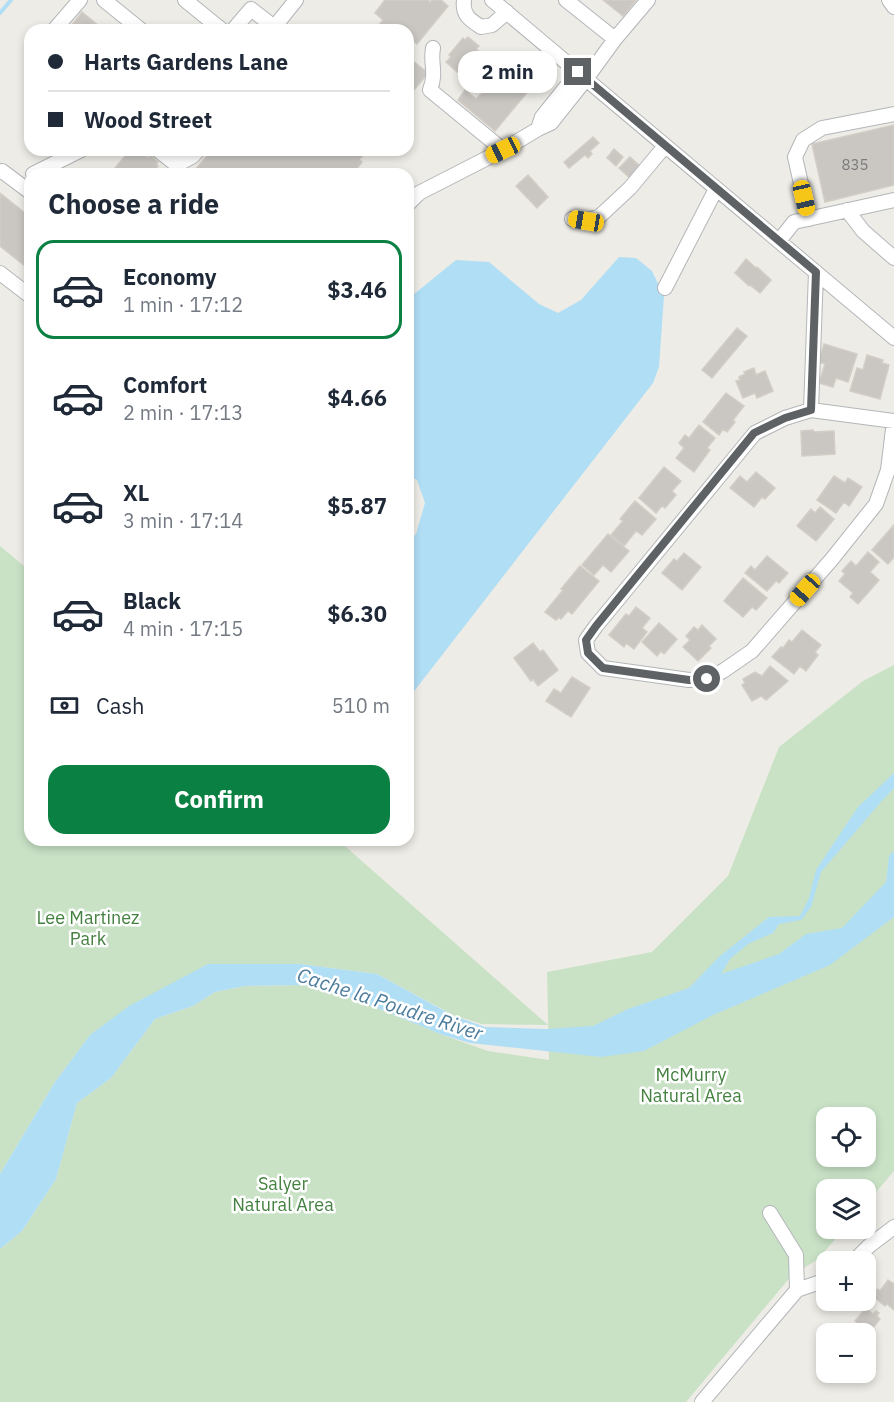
<!DOCTYPE html>
<meta charset="utf-8">
<style>
:root{--surface:#fff;--page:#f6f6f7;--text:#1f2937;--muted:#747a83;--line:#e0e1e3;--accent:#0b8043}
body{margin:0;font-family:"IBM Plex Sans",sans-serif;background:var(--page);color:var(--text);height:100vh;display:flex;flex-direction:column;font-size:22px;white-space:nowrap}
*{box-sizing:border-box;margin:0}
p{font-size:20px;color:var(--muted)}
.icon{flex:none;width:33px;height:33px;fill:none;stroke:currentColor;stroke-width:2;stroke-linecap:round;stroke-linejoin:round}
.map{position:relative;flex:1;overflow:hidden}
.drawer{position:absolute;left:24px;top:168px;width:390px;height:678px;display:flex;flex-direction:column;background:var(--surface);border-radius:18px;box-shadow:0 3px 9px #0003}
.drawer>*{flex:none}
.guide{position:absolute;left:24px;top:24px;width:390px;height:132px;border-radius:18px;box-shadow:0 3px 9px #0003;display:grid;align-content:center;height:132px;padding:0 24px;background:var(--surface)}
.buttons{position:absolute;left:816px;top:1107px;display:grid;gap:12px}
.buttons a{display:grid;place-items:center;width:60px;height:60px;border-radius:12px;background:var(--surface);box-shadow:0 3px 9px #0003;font-size:30px}
.end{position:absolute;width:27px;height:27px;margin:-14px;border:8px solid #5e6265;background:#fff;box-shadow:0 0 0 3px #fff}
.from{border-radius:50%}
.bubble{position:absolute;height:42px;border-radius:18px;background:var(--surface);box-shadow:0 3px 9px #0003;font-size:20px;font-weight:700;line-height:42px;text-align:center}
.car{position:absolute;width:18px;height:36px;margin:-18px -9px;border-radius:8px;box-shadow:0 0 4px 2px #0007;background:linear-gradient(#f5c518 24%,#345 0 40%,#f5c518 0 76%,#345 0 86%,#f5c518 0)}
.guide b{display:flex;align-items:center;gap:21px;height:57px;font-size:22px}
.guide b+b{border-top:2px solid var(--line)}
.guide i{width:15px;height:15px;background:var(--text)}
ul{padding:0;list-style:none}
li{display:flex;align-items:center;gap:18px;height:99px;margin:0 12px 9px;padding:0 12px;border:3px solid transparent;border-radius:18px}
li div{flex:1}
li b{display:block;font-size:22px}
li em{font-style:normal;font-weight:700}
li.current{border-color:var(--accent)}
li>.icon{width:54px;height:54px;stroke-width:1.5}
h2{padding:0 24px;font-size:27px;line-height:72px}
.pay{display:flex;align-items:center;gap:15px;height:66px;padding:0 24px;font-size:22px}
.pay p{margin-inline-start:auto}
.action{display:flex;gap:12px;margin-top:auto;padding:12px 24px}
.action a{flex:1;height:69px;border-radius:18px;background:var(--accent);color:#fff;font-size:24px;font-weight:700;line-height:69px;text-align:center}
.map>svg:first-child{display:block}
.green{fill:#c9e2c6;fill-rule:evenodd}
.water{fill:#b0def5}
.lines{fill:none;stroke-linecap:round;stroke-linejoin:round}
.stream{stroke:#b0def5;stroke-width:4}
.building{fill:#cac7c3;stroke:#d2cdc5;stroke-width:1.5}
.minor-casing{stroke:#b3b6b9;stroke-width:16}
.minor{stroke:#fff;stroke-width:14}
.route{stroke:#5e6265;stroke-width:8}
.labels{text-anchor:middle;stroke-width:5;stroke-linejoin:round;paint-order:stroke}
.number-label{font-size:15px;fill:#797b7c}
.park-label{font-size:18px;fill:#448140;stroke:#fff}
.water-label{font-size:20px;font-style:italic;fill:#4b7b9c;stroke:#fff}
</style>
<div class="map">
<svg width="894" height="1402" viewBox="0 0 894 1402">
<rect width="100%" height="100%" fill="#eeece6"/>
<path class="green" d="M0 546 30 571V840H338L548 1025 482 1024 453 1015 377 974 300 964H208L90 1035 55 1082 0 1174Z
M894 665V1171L866 1204V1190H826V1228L844 1229 817 1260 792 1275 686 1402H0V1249L22 1231 56 1179 77 1103 111 1078 155 1019 193 1006 215 992 245 986 303 985 357 1000 443 1035 488 1051 549 1060 547 972 652 952 728 876 779 747 863 681ZM826 1118H866V1156H826Z"/>
<path class="water" d="M619 257 636 258 652 271 664 296 659 367 653 383 408 699V543L416 534 425 503 417 480 408 475V299L456 260 489 262 539 304 558 313 581 300Z
M894 773V788L880 803 821 872 811 907 801 920 779 924 773 933 748 944 730 959 721 974 779 954 806 934 842 928 886 882 889 856 894 851V917L830 965 713 1015 644 1051 601 1057 470 1043 443 1035 357 1000 303 985 245 986 215 992 193 1006 155 1019 111 1078 77 1103 56 1179 22 1231 0 1249V1174L55 1082 90 1035 129 1006 208 964H300L377 974 452 1015 485 1027 546 1029 593 1026 628 1009 689 988 720 956 769 917 800 916 809 898 816 870 858 807Z"/>
<g class="lines">
<path class="stream" d="M0 13 11 0"/>
</g>
<path class="building" d="M385 0H428L430 2 432 0H441L448 6 417 44 413 41 410 45 408 43V30H375L383 20 375 13Z
M603 0H636L623 16Z
M82 12 104 30H68Z
M468 37 479 46 476 49 483 55 485 53 491 58 492 56 504 66 509 59 525 73 518 81 529 90 495 131 458 100 465 90 476 99 482 93 464 77 469 72 462 66 457 72 446 62 451 57 449 55 463 38 465 40Z
M408 57 428 73 408 97Z
M894 125V185L825 202 812 144Z
M593 137 599 143 590 151 592 154 588 158 585 155 569 168 564 162Z
M614 149 623 157 616 166 607 158Z
M130 150H138L148 158 150 155 158 162 156 164 158 166 151 174H110Z
M212 150H364L366 152 359 160 362 162 353 174H338L330 168 325 174H198L194 171Z
M630 157 641 167 631 179 619 168Z
M528 175 548 197 537 208 516 186Z
M0 193 30 217V270L0 246Z
M746 259 756 268 757 267 771 280 760 293 750 285 749 286 735 273Z
M737 328 747 336 712 378 702 370Z
M824 344 857 354 848 382 836 378 833 387 819 383 825 364 819 362Z
M867 355 883 360 882 363 889 365 880 399 850 391 857 368 863 370Z
M754 368 756 375 765 371 773 391 757 398 755 393 743 398 736 381 740 380 739 377 745 374 744 372Z
M726 393 744 406 733 420 735 422 727 432 723 429 719 435 703 422Z
M699 425 715 438 707 448 710 450 694 472 676 458 684 448 679 443 685 435 689 438Z
M813 430 814 432 834 431 835 454 802 456 801 431Z
M664 467 681 481 672 491 676 495 665 508 662 506 656 513 639 498Z
M756 472 775 488 765 499 762 497 754 507 730 488 740 476 747 482Z
M834 476 845 483 848 478 862 487 849 506 844 502 836 513 817 500Z
M635 501 656 519 642 535 636 531 624 546 611 535 623 521 620 519Z
M820 507 834 519 816 541 797 526 811 509 815 513Z
M894 525V557L888 564 872 550Z
M608 534 629 551 611 572 603 565 594 575 582 565Z
M868 552 879 562 870 572 879 580 858 604 850 597 853 593 839 581 845 574 842 571 851 561 856 566Z
M684 553 701 567 682 590 662 573 674 559 677 561Z
M767 556 788 573 779 583 776 581 767 591 745 573 751 566 755 570Z
M580 566 599 581 572 614 568 611 561 619 559 617 556 620 545 612 563 590 561 589Z
M743 578 767 598 756 610 752 607 743 617 724 601Z
M636 607 650 618 642 628 647 632 634 649 626 643 624 647 609 635 626 614 629 616Z
M659 623 677 639 664 654 661 651 657 656 642 642Z
M702 625 716 639 709 646 711 648 698 661 683 647 690 640 686 636 694 627 698 630Z
M802 630 821 645 815 652 818 655 806 671 800 666 794 674 772 657 781 647 783 648 789 640 792 642Z
M533 643 540 652 543 650 558 670 538 686 533 679 531 681 514 658Z
M770 666 788 681 766 700 761 696 752 701 742 685 745 683 743 679 755 672 762 676Z
M572 677 590 688 571 717 546 701 554 689 561 693Z
M888 1280 894 1284V1310L887 1304 885 1306 874 1297 877 1293 875 1292 878 1289 880 1291Z
M866 1308 873 1314 876 1311 879 1313 877 1316 880 1319 869 1333 855 1321Z"/>
<g class="lines">
<g class="minor-casing">
<path id="minor" d="M104 0 141 30
M185 0 222 30
M464 0C462 15 470 20 481 27L492 25 507 12
M492 0 894 338
M566 0 615 39
M889 0 894 7
M54 30 80 0
M233 30 251 9 278 30
M272 30 296 0
M433 48C430 65 437 71 430 90L503 150
M578 72 542 117 538 129 551 123 586 79 615 39 648 0
M158 150 178 166
M185 150 182 162 193 156 198 150
M0 172 2 171 30 192
M33 174 81 150
M408 204 419 193 503 150 538 129
M847 210 863 231 894 258
M572 219 586 221 600 216 630 188 665 146
M809 219 795 157 803 140 822 128 894 114
M779 241 794 222 894 200
M0 273 30 296
M665 288 716 189
M811 410 816 272
M894 421 811 410 785 418 755 433 596 626 586 640 588 653 603 668 689 680 707 679 723 671 752 651 832 559 876 504 888 470 894 421
M853 1262 869 1246 894 1227
M797 1290 826 1280
M702 1402 797 1290 796 1255 770 1213"/>
</g>
<use href="#minor" class="minor"/>
</g>
<g class="lines">
<path class="route" d="M578 72 816 272 811 410 785 418 754 433 596 626 586 640 588 653 603 668 689 680 707 679"/>
</g>
<g class="labels">
<g class="number-label">
<text x="855" y="170">835</text>
</g>
<g class="park-label">
<text x="88" y="924">Lee Martinez<tspan x="88" dy="21">Park</tspan></text>
<text x="691" y="1081">McMurry<tspan x="691" dy="21">Natural Area</tspan></text>
<text x="283" y="1190">Salyer<tspan x="283" dy="21">Natural Area</tspan></text>
</g>
<g class="water-label">
<text transform="translate(390 1004) rotate(18)" y="7">Cache la Poudre River</text>
</g>
</g>
</svg>
<div class="buttons">
<a><svg class="icon" aria-label="locate" viewBox="0 0 24 24"><circle cx="12" cy="12" r="6"/><path d="M12 2v4M12 18v4M2 12h4M18 12h4"/></svg></a>
<a><svg class="icon" aria-label="layers" viewBox="0 0 24 24"><path d="M12 4l9 5-9 5-9-5zM3 14l9 5 9-5"/></svg></a>
<a>+</a>
<a>−</a>
</div>
<i class="end from" style="left:707px;top:679px"></i>
<i class="end" style="left:578px;top:72px"></i>
<div class="bubble" style="left:458px;top:51px;width:99px">2 min</div>
<i class="car" style="left:503px;top:150px;rotate:245deg"></i>
<i class="car" style="left:804px;top:198px;rotate:167deg"></i>
<i class="car" style="left:586px;top:221px;rotate:280deg"></i>
<i class="car" style="left:805px;top:590px;rotate:221deg"></i>
<div class="guide">
<b><i class="from"></i>Harts Gardens Lane</b>
<b><i></i>Wood Street</b>
</div>
<section class="drawer">
<h2>Choose a ride</h2>
<ul>
<li class="current"><svg class="icon" aria-label="car" viewBox="0 0 24 24"><path d="M5 17H2v-5l4-1 3-4h7l3 4 3 1v5h-3M9 17h6M6 11h13"/><circle cx="7" cy="17" r="2"/><circle cx="17" cy="17" r="2"/></svg><div><b>Economy</b><p>1 min · 17:12</p></div><em>$3.46</em></li>
<li><svg class="icon" aria-label="car" viewBox="0 0 24 24"><path d="M5 17H2v-5l4-1 3-4h7l3 4 3 1v5h-3M9 17h6M6 11h13"/><circle cx="7" cy="17" r="2"/><circle cx="17" cy="17" r="2"/></svg><div><b>Comfort</b><p>2 min · 17:13</p></div><em>$4.66</em></li>
<li><svg class="icon" aria-label="car" viewBox="0 0 24 24"><path d="M5 17H2v-5l4-1 3-4h7l3 4 3 1v5h-3M9 17h6M6 11h13"/><circle cx="7" cy="17" r="2"/><circle cx="17" cy="17" r="2"/></svg><div><b>XL</b><p>3 min · 17:14</p></div><em>$5.87</em></li>
<li><svg class="icon" aria-label="car" viewBox="0 0 24 24"><path d="M5 17H2v-5l4-1 3-4h7l3 4 3 1v5h-3M9 17h6M6 11h13"/><circle cx="7" cy="17" r="2"/><circle cx="17" cy="17" r="2"/></svg><div><b>Black</b><p>4 min · 17:15</p></div><em>$6.30</em></li>
</ul>
<div class="pay"><svg class="icon" aria-label="cash" viewBox="0 0 24 24"><path d="M3 7h18v10H3z"/><circle cx="12" cy="12" r="2"/></svg>Cash<p>510 m</p></div>
<div class="action"><a>Confirm</a></div>
</section>
</div>
